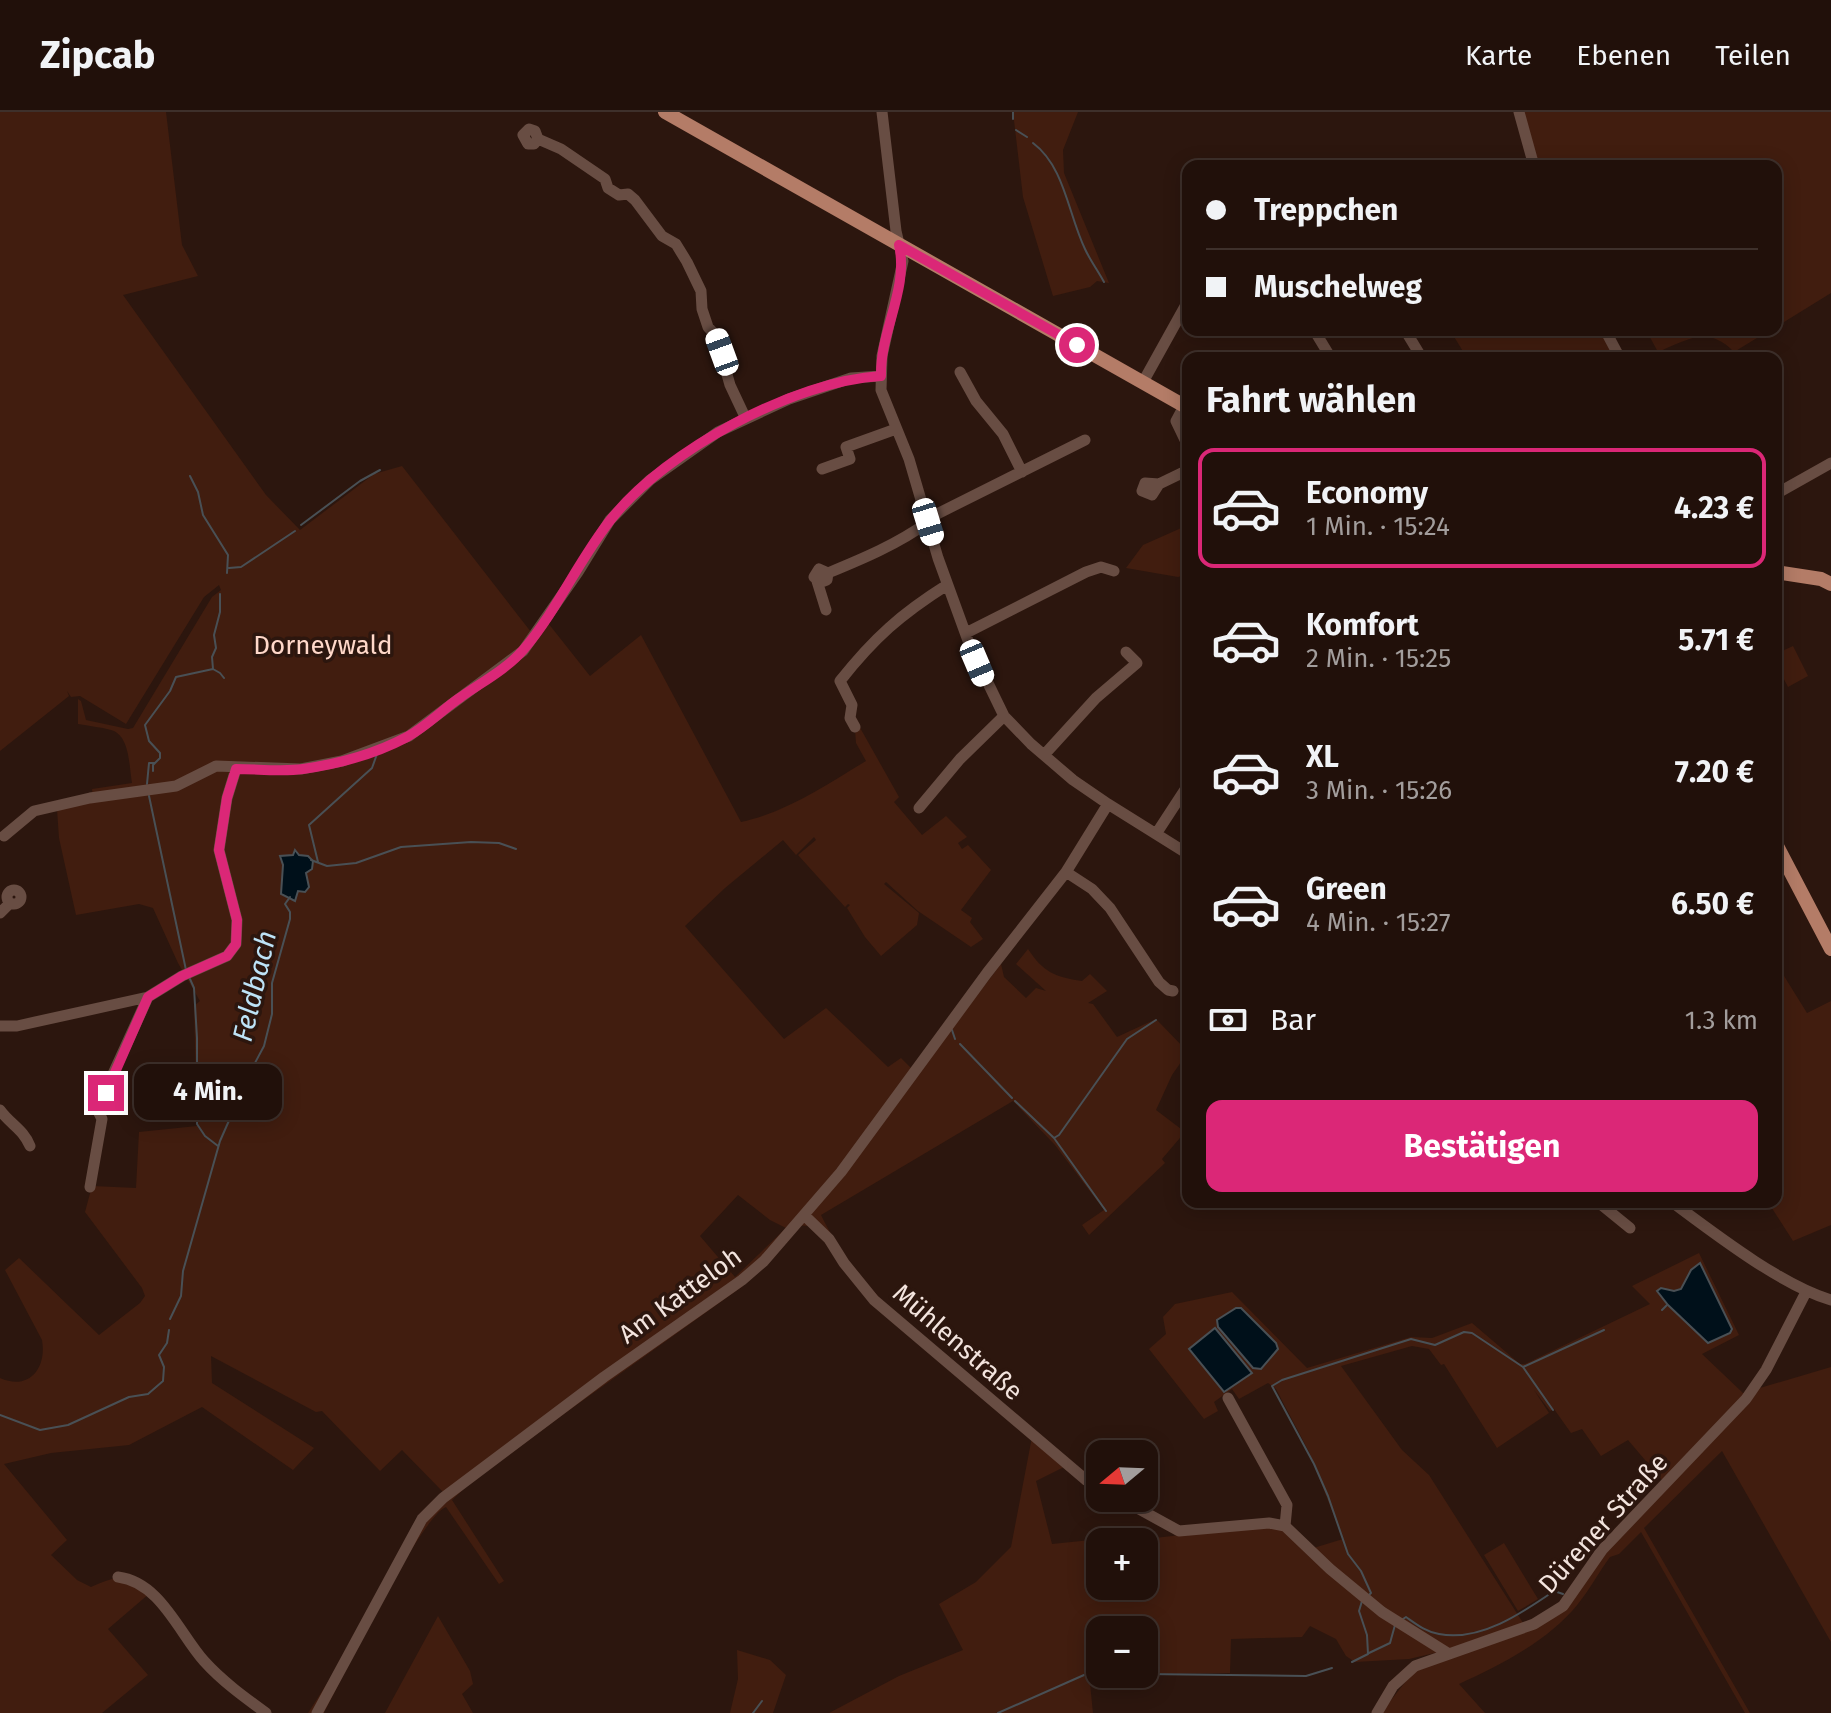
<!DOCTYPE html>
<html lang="de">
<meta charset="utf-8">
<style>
:root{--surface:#21100a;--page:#291913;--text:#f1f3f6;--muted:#a29d9c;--line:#3e302b;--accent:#db2777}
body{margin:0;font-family:"Fira Sans",sans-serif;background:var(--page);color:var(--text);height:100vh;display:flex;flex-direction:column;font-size:30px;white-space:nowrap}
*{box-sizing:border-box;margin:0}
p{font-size:26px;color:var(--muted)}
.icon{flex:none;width:44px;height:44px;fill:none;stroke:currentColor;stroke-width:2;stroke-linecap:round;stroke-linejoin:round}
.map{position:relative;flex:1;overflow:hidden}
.details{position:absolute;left:1182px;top:240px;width:600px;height:856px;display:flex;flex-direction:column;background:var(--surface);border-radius:16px;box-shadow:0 4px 20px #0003,0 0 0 2px var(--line)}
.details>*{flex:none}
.guide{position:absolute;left:1182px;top:48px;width:600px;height:176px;border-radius:16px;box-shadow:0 4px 20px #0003,0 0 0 2px var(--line);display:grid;align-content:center;height:176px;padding:0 24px;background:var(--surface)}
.needle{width:52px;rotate:251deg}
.buttons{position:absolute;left:1086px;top:1328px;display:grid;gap:16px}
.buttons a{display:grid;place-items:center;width:72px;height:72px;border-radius:16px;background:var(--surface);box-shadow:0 4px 20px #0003,0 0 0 2px var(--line);font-size:40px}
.end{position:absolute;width:36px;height:36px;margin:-18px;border:10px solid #db2777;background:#fff;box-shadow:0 0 0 4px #fff}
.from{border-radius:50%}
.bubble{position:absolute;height:56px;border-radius:16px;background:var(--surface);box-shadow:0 4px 20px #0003,0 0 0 2px var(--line);font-size:26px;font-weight:700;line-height:56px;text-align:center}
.car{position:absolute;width:24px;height:48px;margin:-24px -12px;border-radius:10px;box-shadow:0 0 6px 2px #0007;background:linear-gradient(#fff 24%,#345 0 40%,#fff 0 76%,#345 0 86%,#fff 0)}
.guide b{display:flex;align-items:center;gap:28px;height:76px;font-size:30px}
.guide b+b{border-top:2px solid var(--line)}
.guide i{width:20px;height:20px;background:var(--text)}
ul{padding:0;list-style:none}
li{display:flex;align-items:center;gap:24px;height:120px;margin:0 16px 12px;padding:0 8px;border:4px solid transparent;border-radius:16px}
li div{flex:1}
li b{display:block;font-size:30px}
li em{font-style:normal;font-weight:700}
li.current{border-color:var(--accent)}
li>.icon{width:72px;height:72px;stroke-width:1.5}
h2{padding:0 24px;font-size:36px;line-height:96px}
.pay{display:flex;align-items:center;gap:20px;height:88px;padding:0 24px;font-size:30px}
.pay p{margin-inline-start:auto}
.primary-button{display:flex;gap:16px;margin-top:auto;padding:16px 24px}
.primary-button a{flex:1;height:92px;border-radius:16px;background:var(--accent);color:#fff;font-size:32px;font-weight:700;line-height:92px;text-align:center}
header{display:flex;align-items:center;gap:48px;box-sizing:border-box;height:112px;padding:0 40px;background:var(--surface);border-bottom:2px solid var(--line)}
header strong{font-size:38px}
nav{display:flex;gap:44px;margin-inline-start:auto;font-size:28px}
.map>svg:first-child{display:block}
.green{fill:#411d0f;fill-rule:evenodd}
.water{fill:#00101a;stroke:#495055;stroke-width:2}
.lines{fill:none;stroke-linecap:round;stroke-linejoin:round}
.stream{stroke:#495055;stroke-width:2}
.minor{stroke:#684d43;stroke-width:11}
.major{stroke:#b47c67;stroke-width:14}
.route{stroke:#db2777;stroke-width:10}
.labels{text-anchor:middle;stroke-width:7;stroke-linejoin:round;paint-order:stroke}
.park-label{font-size:26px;fill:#ffd8c9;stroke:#2c160e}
.street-label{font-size:26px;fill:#f3e4de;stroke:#2c160e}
.water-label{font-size:28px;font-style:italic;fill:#bde3f7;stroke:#2c160e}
</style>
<header>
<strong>Zipcab</strong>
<nav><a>Karte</a><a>Ebenen</a><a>Teilen</a></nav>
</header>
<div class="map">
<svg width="1831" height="1601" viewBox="0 0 1831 1601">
<rect width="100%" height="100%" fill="#2c160e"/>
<path class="green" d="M0 0H166L182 133 198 164 123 183 266 383 300 418 374 362 402 354 531 520 518 540 521 545 548 511 590 564 641 523 741 710C787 700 826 673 866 649L856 631 854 605 899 685 894 690 922 723 946 704 967 725 958 731 962 737 968 733 991 758 961 798 972 806 970 810 983 827 971 835 918 799 886 770 884 772 919 801 917 813 881 844 865 825 847 796 850 793 848 792 845 795 798 743 816 728 814 725 796 743 783 728 725 776 685 814 784 927 826 896 888 955 901 946 912 957 951 917 1001 852 1004 865 1026 886 1036 876 1046 879 1016 852 1028 837C1043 860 1055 865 1082 869L1090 862 1107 879 1088 891 1093 892 1117 925 1156 907 1188 940 1172 963 1156 998 1185 1020 1162 1047 1165 1051 1089 1123 1082 1113 1104 1098 1055 1033 1013 989 821 1103C852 1168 904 1211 959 1257 996 1288 1034 1320 1072 1351L1100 1369V1372L1070 1352 1036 1369 1052 1432 1091 1428 1094 1434 1100 1433V1474H1144V1430H1119L1270 1413 1285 1416 1307 1438 1343 1427 1309 1340 1276 1277 1268 1271 1239 1287 1232 1277 1214 1290 1218 1299 1204 1307 1149 1237 1166 1222 1163 1205 1175 1192 1232 1180 1307 1256 1411 1225 1432 1226 1472 1211 1520 1252H1525L1650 1192 1632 1174 1699 1141 1739 1223 1702 1242 1743 1281 1831 1255V1530L1722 1339 1644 1416 1750 1601H1745L1641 1420 1619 1442 1610 1445C1599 1460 1590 1477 1578 1492 1548 1529 1501 1553 1459 1572L1485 1601H1381L1413 1560 1440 1548 1439 1540 1409 1547 1355 1550 1346 1544 1336 1527 1310 1514 1302 1525 1231 1527 1230 1561 1144 1562V1518H1100V1562H1089L1093 1601H829L899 1564 963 1538 939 1492 976 1470 1011 1435 1032 1325 875 1195 842 1154 826 1131 810 1114 792 1113 761 1148 737 1167 743 1174 568 1299 468 1373 452 1388 504 1469 499 1472 446 1395C420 1405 342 1567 324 1601H308L337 1556 416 1409 443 1380 402 1338 380 1359 322 1299 316 1300 211 1244 212 1271 314 1336 293 1358 202 1295 129 1333 51 1341 4 1352 67 1428 51 1443 77 1468 91 1475C118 1463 125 1461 150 1481L108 1517 148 1563 102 1601H0V1266C29 1279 47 1256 42 1228L5 1158 19 1146 99 1223 140 1191 145 1184 142 1176 85 1100 92 1074 136 1076 139 1020 197 1014 194 894 200 889 178 851 153 796 139 792 76 803 59 726 57 697 93 689 92 677 132 671C129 654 130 623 111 618 100 615 89 614 78 612V587L81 589 86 608 128 617 133 616 212 485 221 478 219 473 204 485 126 612 80 584 71 585 67 579 69 584 0 639ZM738 1083 770 1108 786 1116 735 1165 700 1124ZM1215 1216 1252 1261 1224 1280 1189 1237ZM1412 1234 1429 1237 1441 1253 1444 1252 1497 1336 1549 1301 1534 1278 1550 1299 1554 1297 1571 1321 1582 1317 1601 1344 1628 1328 1662 1368C1651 1380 1638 1391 1628 1404 1596 1448 1581 1498 1525 1514L1429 1363 1402 1338 1341 1254Z
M1013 0H1078L1063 38 1064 61 1109 171 1097 169 1090 175 1053 184 1023 85Z
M1524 0H1831V181L1776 215V54H1539Z
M1450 218H1601L1617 246H1467Z
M1646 218H1770L1734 240C1708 213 1687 228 1658 240Z
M1188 413V462L1178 465 1126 456 1143 433Z
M1793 534 1808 564 1788 575 1776 552V542Z
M1776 851 1807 901 1831 889V1113L1793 1129 1768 1090H1776Z
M1504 1431 1538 1487 1518 1499 1484 1443Z
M438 1504 470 1559 473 1572 462 1582 473 1601H385Z
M737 1538 770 1548 786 1563 773 1601H730L738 1567Z"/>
<path class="water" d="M295 738 299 743 308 744 313 749 312 757 306 761 309 775 305 780 298 779 295 789 281 782 283 753 280 744 293 743Z
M1700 1151 1732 1217 1730 1221 1708 1231 1668 1193 1657 1179 1661 1176 1674 1179 1681 1177 1691 1158Z
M1236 1196H1241L1276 1231 1278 1237 1261 1257 1253 1256 1218 1215 1217 1208Z
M1215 1216 1252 1261 1224 1280 1189 1237Z"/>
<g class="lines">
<path class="stream" d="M1013 0V7
M1016 18 1027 25
M1033 31C1065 55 1068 102 1085 137 1090 148 1098 159 1104 170
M190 364 198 380 203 403 228 443 227 461
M301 413 360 369 380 358
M229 456 241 455 295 419
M213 557 220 561 224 566
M153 659V653L160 646V641L149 629 145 613 170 579 176 565 213 557 212 545 216 536 214 523 220 500V482
M147 672 149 651H154
M149 684 186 858
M311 748 327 754 356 751 401 735 471 730 499 731 516 737
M318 750 309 713 372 656 377 642
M190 867 194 876 197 926V1012L205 1024 218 1034
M952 918 955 927
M960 932 1012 986
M1015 989 1054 1026 1106 1099
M1054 1026 1059 1023 1127 927 1156 908
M1662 1198 1667 1193
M170 1207 181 1184 183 1159 220 1029 235 995 245 989 250 974 248 964 264 934 272 902V871L290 807V800L285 792 290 785
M1523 1255 1604 1218
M0 1303 40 1318 68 1313 129 1285 148 1282 163 1269 164 1255 159 1243 167 1231 169 1218
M1369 1483 1371 1481 1361 1459 1348 1442 1328 1384 1314 1352 1272 1274 1282 1268 1411 1227 1435 1233 1464 1220 1472 1221 1523 1255 1553 1298
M1403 1507 1406 1505C1416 1512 1426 1520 1439 1522 1480 1530 1522 1501 1554 1479L1563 1482
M1369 1541 1390 1531 1395 1513
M1352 1550 1368 1542 1367 1523 1359 1499 1362 1489
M1093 1561H1100
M1144 1562 1306 1564 1332 1556
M753 1601 762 1589
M998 1601 1084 1563"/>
<path class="minor" d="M882 0 896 119 903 149 882 244 881 278 909 347 938 446 970 534 1004 604 1031 632 1073 668 1108 692 1188 742
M1519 0 1534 54
M538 27 534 32H528L523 23 529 17 535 19 538 27 561 37 605 67 608 76 619 83 628 82 635 88 662 124 676 132 687 150 701 179 702 197 708 215 716 224 730 273 746 307
M1314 218 1331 246
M1405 218 1422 246
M1605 218 1620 246
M960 260 976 289 1003 322 1022 360
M1143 270 1188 189
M1184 294 1176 309 1188 334
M822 357 850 347 846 335 896 317
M1159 372 1145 371 1142 379 1152 383 1159 372 1188 358
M1776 382 1831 351
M927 407 1085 328
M828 461 827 468 822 470 814 465 819 457 828 461C862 447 898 432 928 410
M817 469 826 498
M966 521 1086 460 1101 455 1114 459
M855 615 850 606 852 593 840 569C874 526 901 502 947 473
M1044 643 1096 586 1137 551 1126 540
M919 696 960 647 1004 604
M1156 722 1188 673
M4 724 34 699 90 686 176 674 216 654 301 657 342 649 409 624 523 539 578 460 610 408 650 368 718 320 789 287 851 266 881 264
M1066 760 1092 777 1110 796 1159 870 1168 878 1173 879
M7 785a7 7 0 1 1 14 0a7 7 0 1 1-14 0Z
M0 801 10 791
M0 914H17L148 885 182 864 227 844 236 832 237 808 219 738 227 686 236 657
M0 998C11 1013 23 1017 30 1034
M90 1075 102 1007 97 997 148 885
M1598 1090 1630 1116
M1672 1090C1715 1122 1781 1173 1831 1188
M804 1103 829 1127 844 1151 874 1188 1086 1368 1100 1375
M1228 1286 1287 1393 1285 1414
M1119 1386 1179 1419 1269 1411 1285 1414 1330 1457 1382 1500 1449 1542
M118 1465C160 1470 179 1521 204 1549 222 1569 244 1585 266 1601
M317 1601 422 1407 443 1386 604 1265 742 1168 764 1149 841 1060 987 861 1066 760 1108 692
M1377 1601 1393 1574 1415 1554 1534 1512 1563 1494 1602 1438 1746 1287 1766 1258 1806 1180"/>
<path class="major" d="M665 0 1188 296
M1776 460 1821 467 1831 472
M1776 732 1831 837"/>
</g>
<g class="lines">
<path class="route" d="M106 981 148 885 182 864 227 844 236 832 237 808 219 738 227 686 236 657C258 657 282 660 303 657 338 652 377 641 407 625 427 614 443 597 461 585 482 570 507 557 524 537 558 497 579 447 612 406 667 338 794 269 881 264 880 219 909 177 899 133L1077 233"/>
</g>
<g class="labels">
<g class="park-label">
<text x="323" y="542">Dorneywald</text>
</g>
<g class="street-label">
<text transform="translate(680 1183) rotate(-36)" y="9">Am Katteloh</text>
<text transform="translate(958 1230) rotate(41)" y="9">Mühlenstraße</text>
<text transform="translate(1603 1411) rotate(-48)" y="9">Dürener Straße</text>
</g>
<g class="water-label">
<text transform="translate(254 874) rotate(-77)" y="10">Feldbach</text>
</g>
</g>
</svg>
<div class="buttons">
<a><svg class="needle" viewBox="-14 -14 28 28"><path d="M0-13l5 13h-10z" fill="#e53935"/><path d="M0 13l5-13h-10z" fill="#a29d9c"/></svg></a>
<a>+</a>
<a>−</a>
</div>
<i class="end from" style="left:1077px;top:233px"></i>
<i class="end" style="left:106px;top:981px"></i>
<div class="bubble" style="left:134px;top:952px;width:148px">4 Min.</div>
<i class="car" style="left:722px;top:240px;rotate:340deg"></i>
<i class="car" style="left:928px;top:410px;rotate:163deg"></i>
<i class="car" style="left:977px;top:551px;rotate:157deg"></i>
<div class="guide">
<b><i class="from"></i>Treppchen</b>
<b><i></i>Muschelweg</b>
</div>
<section class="details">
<h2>Fahrt wählen</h2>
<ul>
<li class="current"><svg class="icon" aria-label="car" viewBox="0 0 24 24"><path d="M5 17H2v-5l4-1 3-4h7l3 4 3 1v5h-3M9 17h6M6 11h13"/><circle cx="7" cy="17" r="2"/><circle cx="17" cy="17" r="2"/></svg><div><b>Economy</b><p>1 Min. · 15:24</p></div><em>4.23 €</em></li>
<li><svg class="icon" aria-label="car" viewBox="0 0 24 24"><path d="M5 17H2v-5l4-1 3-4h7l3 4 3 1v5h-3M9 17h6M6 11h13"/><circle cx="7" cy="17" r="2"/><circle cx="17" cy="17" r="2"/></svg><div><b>Komfort</b><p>2 Min. · 15:25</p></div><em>5.71 €</em></li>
<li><svg class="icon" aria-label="car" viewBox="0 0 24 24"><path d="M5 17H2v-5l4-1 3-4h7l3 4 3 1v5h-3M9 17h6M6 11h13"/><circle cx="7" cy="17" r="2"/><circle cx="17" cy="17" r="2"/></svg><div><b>XL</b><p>3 Min. · 15:26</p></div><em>7.20 €</em></li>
<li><svg class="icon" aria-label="car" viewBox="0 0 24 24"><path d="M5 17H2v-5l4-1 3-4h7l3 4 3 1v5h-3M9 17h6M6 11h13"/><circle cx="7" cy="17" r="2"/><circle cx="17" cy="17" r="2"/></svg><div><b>Green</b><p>4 Min. · 15:27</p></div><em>6.50 €</em></li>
</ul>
<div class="pay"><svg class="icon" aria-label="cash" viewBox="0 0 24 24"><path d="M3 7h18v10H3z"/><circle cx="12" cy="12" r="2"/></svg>Bar<p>1.3 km</p></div>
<div class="primary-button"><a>Bestätigen</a></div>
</section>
</div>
